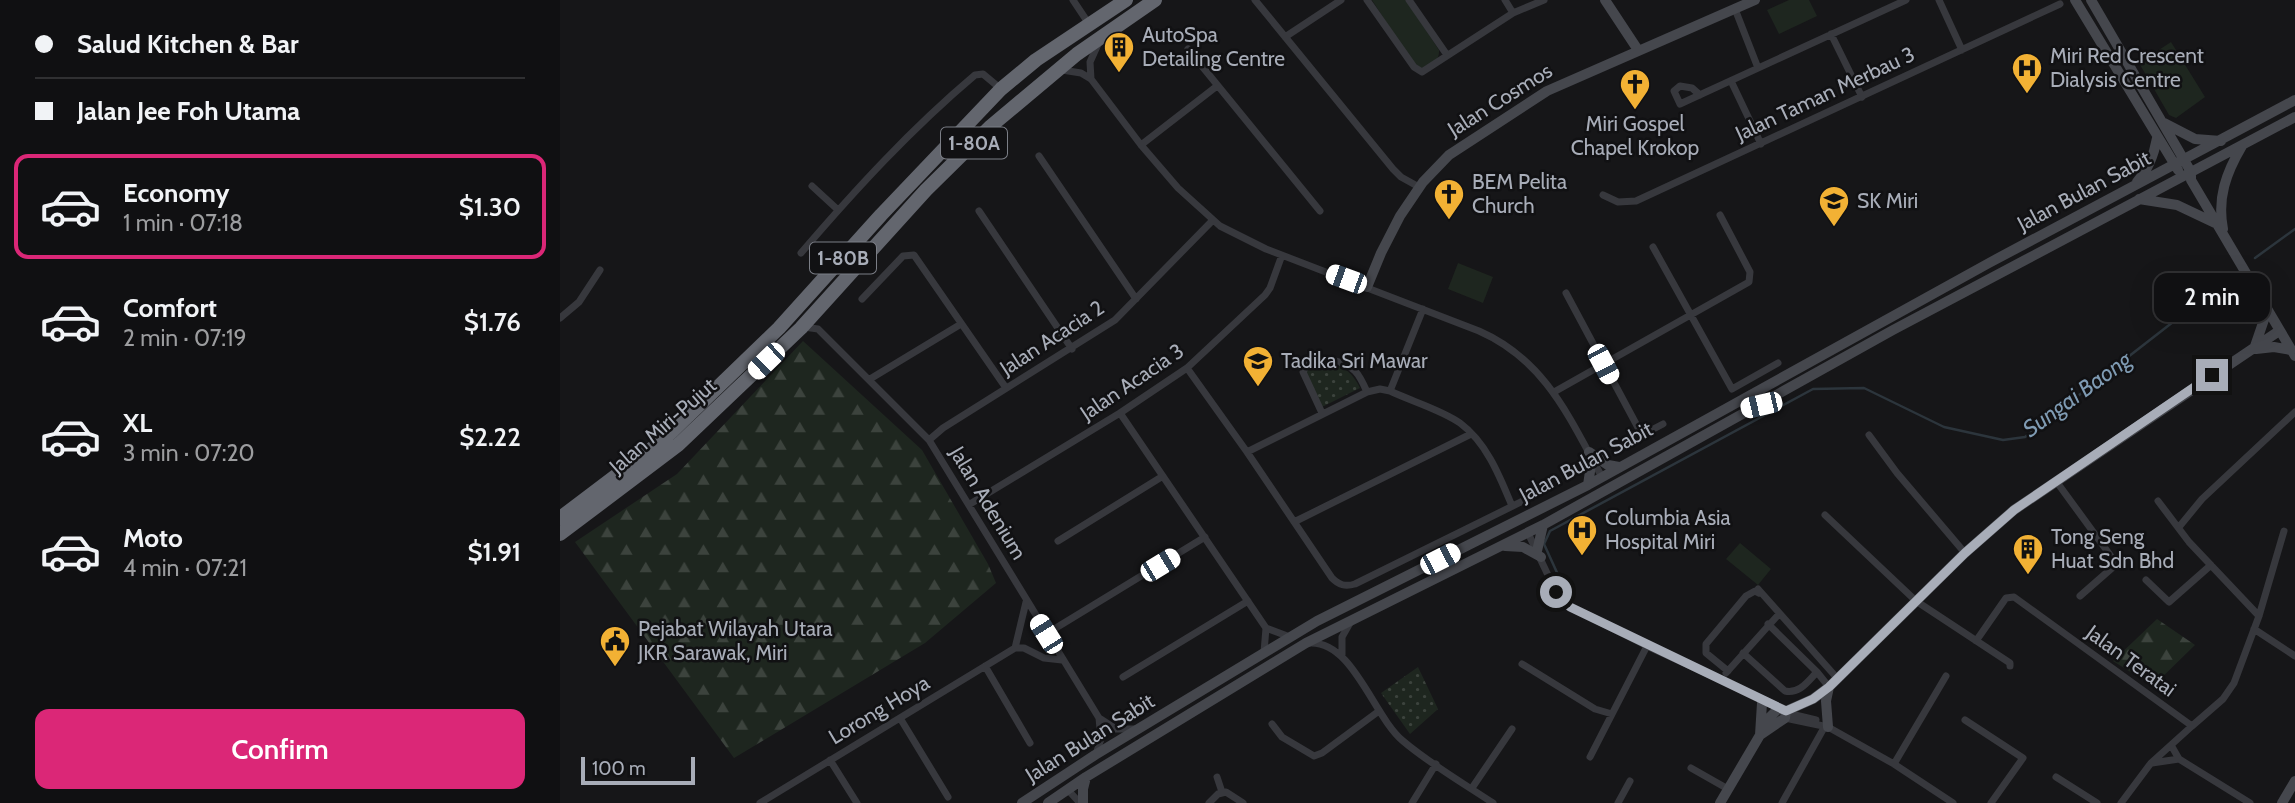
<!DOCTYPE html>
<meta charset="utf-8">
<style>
:root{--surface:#101012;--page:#1e1e20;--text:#f1f3f6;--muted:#9c9d9f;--line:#303032;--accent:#db2777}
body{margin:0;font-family:Cabin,sans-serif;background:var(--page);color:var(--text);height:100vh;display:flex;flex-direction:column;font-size:26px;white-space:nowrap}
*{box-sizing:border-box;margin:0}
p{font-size:23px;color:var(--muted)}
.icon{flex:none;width:38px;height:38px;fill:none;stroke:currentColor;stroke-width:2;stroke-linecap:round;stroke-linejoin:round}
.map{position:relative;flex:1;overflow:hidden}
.panel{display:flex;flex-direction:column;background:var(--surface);width:560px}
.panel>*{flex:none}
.banner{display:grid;align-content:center;height:154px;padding:0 35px;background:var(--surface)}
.scale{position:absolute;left:21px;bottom:18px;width:114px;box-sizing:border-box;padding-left:7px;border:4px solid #a8adb8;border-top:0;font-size:19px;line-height:24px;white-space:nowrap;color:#a8adb8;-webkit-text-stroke:5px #111113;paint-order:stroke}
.end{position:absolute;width:32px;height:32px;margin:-16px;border:9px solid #a8adb8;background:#111;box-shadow:0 0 0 4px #111}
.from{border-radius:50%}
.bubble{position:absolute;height:49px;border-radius:14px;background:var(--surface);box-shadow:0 7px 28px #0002,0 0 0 2px var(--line);font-size:23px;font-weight:600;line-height:49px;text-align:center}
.car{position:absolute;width:21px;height:42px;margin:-21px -10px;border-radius:9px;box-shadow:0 0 5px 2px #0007;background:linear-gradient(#fff 24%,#345 0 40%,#fff 0 76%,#345 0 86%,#fff 0)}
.banner b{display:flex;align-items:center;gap:24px;height:66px;font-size:26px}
.banner b+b{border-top:2px solid var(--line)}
.banner i{width:18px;height:18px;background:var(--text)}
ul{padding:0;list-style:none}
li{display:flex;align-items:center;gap:21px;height:105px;margin:0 14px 10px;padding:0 21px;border:4px solid transparent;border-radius:14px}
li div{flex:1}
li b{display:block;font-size:26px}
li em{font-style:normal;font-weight:600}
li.active{border-color:var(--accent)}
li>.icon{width:63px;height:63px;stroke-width:1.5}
.primary-button{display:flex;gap:14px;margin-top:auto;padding:14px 35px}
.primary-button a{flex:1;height:80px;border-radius:14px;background:var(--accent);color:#fff;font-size:28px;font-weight:600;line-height:80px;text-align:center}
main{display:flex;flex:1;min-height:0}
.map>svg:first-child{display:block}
.grass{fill:url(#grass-dots)}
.forest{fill:url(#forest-firs)}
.green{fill:#1e261f}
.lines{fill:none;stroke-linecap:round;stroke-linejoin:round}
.stream{stroke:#2c353c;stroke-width:2.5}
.street{stroke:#37383d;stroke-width:7}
.secondary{stroke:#45474d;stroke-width:10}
.highway{stroke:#63666e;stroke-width:14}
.route{stroke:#a8adb8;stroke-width:9}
.labels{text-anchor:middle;stroke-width:5;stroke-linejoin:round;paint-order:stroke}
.shield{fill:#111113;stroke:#7b7e86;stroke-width:2}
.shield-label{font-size:19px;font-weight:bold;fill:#a8adb8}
.poi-label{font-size:21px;fill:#a8adb8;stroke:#111113;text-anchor:start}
.street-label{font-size:21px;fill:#a8adb8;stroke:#111113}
.water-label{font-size:23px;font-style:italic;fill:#7f9bb3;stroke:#111113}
</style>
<main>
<section class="panel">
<div class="banner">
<b><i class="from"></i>Salud Kitchen &amp; Bar</b>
<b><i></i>Jalan Jee Foh Utama</b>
</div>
<ul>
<li class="active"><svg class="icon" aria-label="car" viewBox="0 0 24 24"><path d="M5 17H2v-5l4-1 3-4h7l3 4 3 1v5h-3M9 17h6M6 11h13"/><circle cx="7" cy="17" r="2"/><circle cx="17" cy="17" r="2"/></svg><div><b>Economy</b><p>1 min · 07:18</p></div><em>$1.30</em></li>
<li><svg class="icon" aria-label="car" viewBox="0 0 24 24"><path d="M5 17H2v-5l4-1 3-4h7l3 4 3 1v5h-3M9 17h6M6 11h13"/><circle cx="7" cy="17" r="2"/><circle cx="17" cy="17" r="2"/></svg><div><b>Comfort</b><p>2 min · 07:19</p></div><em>$1.76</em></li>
<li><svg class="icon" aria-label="car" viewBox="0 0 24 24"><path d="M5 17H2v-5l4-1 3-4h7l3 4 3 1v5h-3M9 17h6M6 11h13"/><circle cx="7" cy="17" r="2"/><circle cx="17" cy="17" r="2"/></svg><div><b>XL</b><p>3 min · 07:20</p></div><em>$2.22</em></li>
<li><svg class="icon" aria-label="car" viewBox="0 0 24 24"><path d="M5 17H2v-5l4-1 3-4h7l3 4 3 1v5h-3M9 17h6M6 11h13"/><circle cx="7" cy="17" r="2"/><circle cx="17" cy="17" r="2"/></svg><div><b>Moto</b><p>4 min · 07:21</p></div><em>$1.91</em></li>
</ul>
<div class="primary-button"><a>Confirm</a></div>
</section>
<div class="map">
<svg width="1735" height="803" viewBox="0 0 1735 803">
<defs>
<pattern id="grass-dots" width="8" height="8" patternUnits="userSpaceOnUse" patternTransform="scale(1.75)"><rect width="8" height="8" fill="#1e261f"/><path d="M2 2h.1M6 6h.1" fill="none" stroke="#3c433d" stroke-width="1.8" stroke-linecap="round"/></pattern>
<pattern id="forest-firs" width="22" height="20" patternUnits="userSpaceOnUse" patternTransform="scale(1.75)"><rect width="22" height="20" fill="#1e261f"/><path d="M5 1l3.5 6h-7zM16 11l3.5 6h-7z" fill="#3c433d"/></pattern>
</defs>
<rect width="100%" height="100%" fill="#161618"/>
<path class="grass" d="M758 362C779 361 792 371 800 388L762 407 746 374V369Z
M858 667 878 709 850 734 821 693Z"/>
<path class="forest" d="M243 341 362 450 428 564 436 583 365 643 174 758 15 542 117 474Z
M1597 619 1635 645 1593 686 1553 661Z"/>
<path class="green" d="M812 0H846L879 50C880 61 871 64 863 69L851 61Z
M1229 0H1249L1257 16 1219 34 1207 10Z
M1611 42 1645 97 1616 118 1609 115 1579 63Z
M898 263 933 277 923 303 888 289Z
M1180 543 1211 569 1198 585 1166 559Z"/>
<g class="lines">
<path class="stream" d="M1695 258 1735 229
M1004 588 984 544 990 531 1253 389 1304 388 1384 427 1443 440 1465 437 1667 280"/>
<path class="street" d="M513 0 529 24
M695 0 833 169 841 177 859 187
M807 0 854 67 862 72 953 13 984 0
M849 0 887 55
M945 0 953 13
M1379 0 1402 50
M1175 9 1198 68
M1271 34 1302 97
M725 37 781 0
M628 49 760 211
M502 70 521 73 531 79 581 145 618 188 660 226 706 249 919 331C985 360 1009 417 1042 477
M531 79 530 62 539 42
M1171 81 1201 144
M1140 95 1132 88 1120 86 1114 91 1120 104 1346 0
M581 145 657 86
M479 156 576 299
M252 186 277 209
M1043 195 1058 202 1076 201 1500 4
M419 211 512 349
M1093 247 1172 389 1218 363
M241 253C295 190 351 129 415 75L423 74 441 89
M1006 293 1082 435 1103 424
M302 299 343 256 354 255 446 388
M0 318 19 302 40 270
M244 327 258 329 369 440 539 718 556 729H576
M627 368 687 452 807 392 820 389 830 391C851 401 882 410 900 423 927 443 940 477 952 506
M310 379 401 324
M830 391 863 309
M994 392 1189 282 1190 272 1160 215
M560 413 706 628 730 637
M762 413 743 372C751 352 782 359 795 371 800 376 804 385 807 392
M1309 435 1337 473 1405 553
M369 440 383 428 555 320 652 221
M687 452 772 578C779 585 785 587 795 584L975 495
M1496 481 1553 559 1552 568 1520 596
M1598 501 1629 542 1699 616
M410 504 560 413 627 368 705 295 710 288 722 255
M1265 515 1356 601 1450 663V666
M734 522 911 434
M1619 527 1642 499 1735 412
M968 533 996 592 1010 607 1087 646 1222 708
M498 541 603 476
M1586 580 1609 602 1651 565
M1198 589 1277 678
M1208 624 1257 672 1269 687
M1694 629 1735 656
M486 634 645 537
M1416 641 1446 598 1454 597 1632 726 1591 763 1561 803
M749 643C793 640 813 716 843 741 870 764 903 783 933 803
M455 648H464L484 658 502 660
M704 652 706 628
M1183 653 1225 691C1240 694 1248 681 1257 672
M782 655V637L790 623
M962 664 1035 709 1052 714
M425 666 470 743
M1168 671 1146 653V644L1186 596 1195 591 1199 593
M1166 673 1219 614
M563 677 688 601
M1227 713 1256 720
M340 718 388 797
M1225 718 1268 727 1334 764 1393 803
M1405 720 1463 758 1431 803
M712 724 722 737 754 756 762 753 819 711
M1632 726 1663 699 1674 683 1699 616 1724 531
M1611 745 1619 759 1690 803
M536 754 541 739 539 718
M1030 757 1087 646
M270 760 297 803
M1592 763 1619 759
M1334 764 1386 676
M1131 768 1168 789
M657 777 662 792
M1496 777 1537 803
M912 788 952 729
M508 790 520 803
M200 803 455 648 466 602
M649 803 658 794 666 792 683 803
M852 803 876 764
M1058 803 1070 781
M1222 803 1265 726"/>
<path class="secondary" d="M1045 0 1078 50
M1515 0 1618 170
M1531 0 1631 172V180L1735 356
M1604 123 1635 139 1661 141
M1577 182C1589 169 1594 155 1597 138
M1579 199 1617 205 1655 223
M1663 229C1657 198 1666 173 1682 146
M807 287 821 253 840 216 863 182 889 155 987 91 1195 0
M1695 346 1707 311
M1696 349 1714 347 1731 350
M1029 452 1048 465 1059 467
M1028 485 1032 458
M945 546 963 547 981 557
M977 551 983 525
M1226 711 1253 699 1269 687 1405 553 1454 510 1719 331
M1268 727 1266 701 1269 687
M1200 735 1225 718 1226 711 1219 708 1202 725
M462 803 535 755 757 621 1028 485 1429 263 1735 100
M488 803 526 777 746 643 983 525 1333 330 1735 117
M523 803V789L526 777
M1160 803 1200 735 1202 703
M1722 803 1735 781"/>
<path class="highway" d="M0 518 103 440 219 328 321 215 441 89 476 60 566 0
M0 534 118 445 241 328 366 190 431 126 517 54 595 0"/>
</g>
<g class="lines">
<path class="route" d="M996 592 1010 607 1226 711 1253 699 1269 687 1405 553 1454 510 1652 375"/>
</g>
<defs>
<g id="building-pin" transform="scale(1.575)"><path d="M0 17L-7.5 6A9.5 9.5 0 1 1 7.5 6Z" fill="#f2b134" stroke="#111113"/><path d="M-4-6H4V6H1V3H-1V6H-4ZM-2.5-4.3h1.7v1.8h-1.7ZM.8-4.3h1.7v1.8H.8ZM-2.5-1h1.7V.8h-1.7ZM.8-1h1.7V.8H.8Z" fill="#111"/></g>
<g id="hospital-pin" transform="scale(1.575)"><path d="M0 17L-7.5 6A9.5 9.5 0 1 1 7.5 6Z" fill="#f2b134" stroke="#111113"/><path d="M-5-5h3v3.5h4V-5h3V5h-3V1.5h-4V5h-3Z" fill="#111"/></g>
<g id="church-pin" transform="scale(1.575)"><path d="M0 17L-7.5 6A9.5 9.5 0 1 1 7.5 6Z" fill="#f2b134" stroke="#111113"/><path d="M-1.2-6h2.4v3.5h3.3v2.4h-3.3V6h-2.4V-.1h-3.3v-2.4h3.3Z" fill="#111"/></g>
<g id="school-pin" transform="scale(1.575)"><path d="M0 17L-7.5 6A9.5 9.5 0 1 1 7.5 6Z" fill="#f2b134" stroke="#111113"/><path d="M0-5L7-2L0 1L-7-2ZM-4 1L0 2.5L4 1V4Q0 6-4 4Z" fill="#111"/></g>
<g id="civic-pin" transform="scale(1.575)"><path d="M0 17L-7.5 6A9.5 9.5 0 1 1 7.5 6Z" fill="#f2b134" stroke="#111113"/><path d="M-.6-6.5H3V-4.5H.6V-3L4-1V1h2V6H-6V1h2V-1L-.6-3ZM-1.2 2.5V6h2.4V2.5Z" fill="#111"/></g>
</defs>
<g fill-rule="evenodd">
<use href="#building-pin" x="559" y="47"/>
<use href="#hospital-pin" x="1467" y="68"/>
<use href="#church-pin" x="1075" y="84"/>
<use href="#church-pin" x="889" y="194"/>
<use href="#school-pin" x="1274" y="201"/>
<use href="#school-pin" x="698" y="361"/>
<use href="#hospital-pin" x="1022" y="530"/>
<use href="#building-pin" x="1468" y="549"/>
<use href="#civic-pin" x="55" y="641"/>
</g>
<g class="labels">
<g class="shield">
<rect x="381" y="127.5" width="66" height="31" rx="5"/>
<rect x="250" y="242.5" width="66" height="31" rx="5"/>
</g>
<g class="shield-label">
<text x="414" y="150">1-80A</text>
<text x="283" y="265">1-80B</text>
</g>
<g class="poi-label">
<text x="582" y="42">AutoSpa<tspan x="582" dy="24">Detailing Centre</tspan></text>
<text x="1490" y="63">Miri Red Crescent<tspan x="1490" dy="24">Dialysis Centre</tspan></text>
<text x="1075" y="131" text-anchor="middle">Miri Gospel<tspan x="1075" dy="24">Chapel Krokop</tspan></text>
<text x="912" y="189">BEM Pelita<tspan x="912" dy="24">Church</tspan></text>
<text x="1297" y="208">SK Miri</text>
<text x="721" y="368">Tadika Sri Mawar</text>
<text x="1045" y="525">Columbia Asia<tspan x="1045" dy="24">Hospital Miri</tspan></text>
<text x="1491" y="544">Tong Seng<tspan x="1491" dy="24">Huat Sdn Bhd</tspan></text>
<text x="78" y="636">Pejabat Wilayah Utara<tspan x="78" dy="24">JKR Sarawak, Miri</tspan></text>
</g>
<g class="street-label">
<text transform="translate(1265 94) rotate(-25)" y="7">Jalan Taman Merbau 3</text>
<text transform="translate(940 100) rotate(-32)" y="7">Jalan Cosmos</text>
<text transform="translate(1524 191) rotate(-28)" y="7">Jalan Bulan Sabit</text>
<text transform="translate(492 338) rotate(-33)" y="7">Jalan Acacia 2</text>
<text transform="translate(572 382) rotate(-34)" y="7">Jalan Acacia 3</text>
<text transform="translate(103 426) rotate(-41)" y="7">Jalan Miri-Pujut</text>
<text transform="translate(1026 462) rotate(-28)" y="7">Jalan Bulan Sabit</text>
<text transform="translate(428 503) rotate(59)" y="7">Jalan Adenium</text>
<text transform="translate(1571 661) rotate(36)" y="7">Jalan Teratai</text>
<text transform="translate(319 710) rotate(-31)" y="7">Lorong Hoya</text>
<text transform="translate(530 738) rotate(-32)" y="7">Jalan Bulan Sabit</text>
</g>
<g class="water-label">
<text transform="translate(1517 394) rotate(-36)" y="8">Sungai Baong</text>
</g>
</g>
</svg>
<div class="scale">100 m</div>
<i class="end from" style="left:996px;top:592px"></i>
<i class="end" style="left:1652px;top:375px"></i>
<div class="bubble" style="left:1594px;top:273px;width:116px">2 min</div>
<i class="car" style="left:786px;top:279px;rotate:290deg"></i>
<i class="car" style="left:206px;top:361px;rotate:226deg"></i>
<i class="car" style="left:1043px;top:364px;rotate:152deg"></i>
<i class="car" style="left:1201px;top:405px;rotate:257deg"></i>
<i class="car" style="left:880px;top:559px;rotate:63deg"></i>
<i class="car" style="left:600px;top:565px;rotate:59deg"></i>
<i class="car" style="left:486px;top:634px;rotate:328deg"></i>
</div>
</main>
